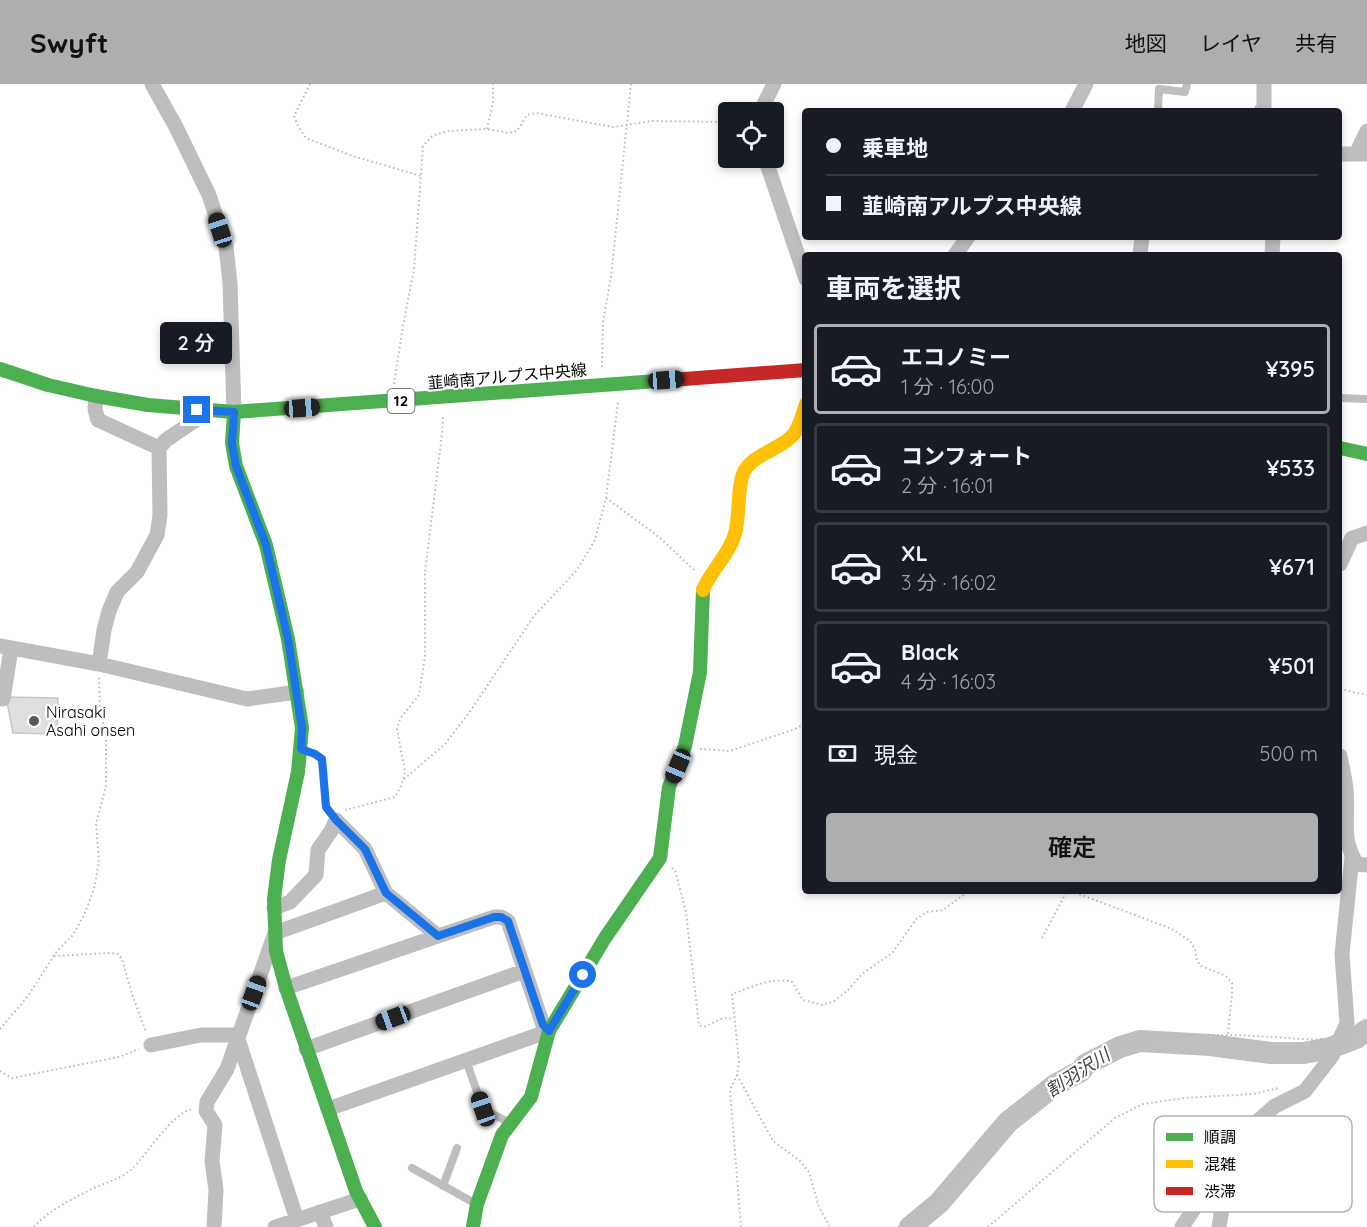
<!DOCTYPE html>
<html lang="ja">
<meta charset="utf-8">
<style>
:root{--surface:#171b24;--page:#242831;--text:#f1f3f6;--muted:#9ea1a6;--line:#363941;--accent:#adaeaf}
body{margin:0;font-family:Quicksand,"Noto Sans JP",sans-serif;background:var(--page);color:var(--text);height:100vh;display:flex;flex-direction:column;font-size:22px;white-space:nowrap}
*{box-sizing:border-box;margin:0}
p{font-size:20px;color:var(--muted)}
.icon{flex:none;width:33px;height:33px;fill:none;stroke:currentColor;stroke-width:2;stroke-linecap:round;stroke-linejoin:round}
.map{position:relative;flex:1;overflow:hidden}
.sheet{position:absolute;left:802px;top:168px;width:540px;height:642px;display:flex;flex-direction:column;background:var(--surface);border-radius:6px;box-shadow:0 3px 9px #0003}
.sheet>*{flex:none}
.guide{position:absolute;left:802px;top:24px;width:540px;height:132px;border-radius:6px;box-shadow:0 3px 9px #0003;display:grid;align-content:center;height:132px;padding:0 24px;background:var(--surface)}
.buttons{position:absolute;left:718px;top:18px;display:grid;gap:12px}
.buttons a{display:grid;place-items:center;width:66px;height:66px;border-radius:6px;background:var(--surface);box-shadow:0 3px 9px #0003;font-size:30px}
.end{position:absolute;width:27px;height:27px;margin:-14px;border:8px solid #1a73e8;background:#fff;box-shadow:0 0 0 3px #fff}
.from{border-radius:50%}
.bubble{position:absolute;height:42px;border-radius:6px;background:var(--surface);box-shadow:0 3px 9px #0003;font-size:20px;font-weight:600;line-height:42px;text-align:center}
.car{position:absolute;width:18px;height:36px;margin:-18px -9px;border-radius:8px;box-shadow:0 0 4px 2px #0007;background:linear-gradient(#222 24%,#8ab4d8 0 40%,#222 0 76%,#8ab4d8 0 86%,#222 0)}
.guide b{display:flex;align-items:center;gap:21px;height:57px;font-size:22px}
.guide b+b{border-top:2px solid var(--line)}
.guide i{width:15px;height:15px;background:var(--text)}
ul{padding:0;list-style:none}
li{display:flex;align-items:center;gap:18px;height:90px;margin:0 12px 9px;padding:0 12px;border:3px solid var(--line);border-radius:6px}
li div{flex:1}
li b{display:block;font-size:22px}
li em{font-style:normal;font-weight:600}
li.current{border-color:var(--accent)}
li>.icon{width:54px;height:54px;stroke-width:1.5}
h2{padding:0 24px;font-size:27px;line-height:72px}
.pay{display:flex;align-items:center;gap:15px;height:66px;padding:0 24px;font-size:22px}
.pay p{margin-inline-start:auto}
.button{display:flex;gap:12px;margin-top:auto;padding:12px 24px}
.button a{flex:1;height:69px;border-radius:6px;background:var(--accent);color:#111;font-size:24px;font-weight:600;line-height:69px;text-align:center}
header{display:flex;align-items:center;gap:36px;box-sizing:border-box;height:84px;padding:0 30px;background:var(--accent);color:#111}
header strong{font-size:28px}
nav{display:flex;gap:33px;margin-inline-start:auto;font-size:21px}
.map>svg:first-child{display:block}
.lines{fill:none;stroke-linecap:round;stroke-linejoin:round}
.river{stroke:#bfbfbf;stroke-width:22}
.building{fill:#dfdfdf;stroke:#c7c7c7;stroke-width:1.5}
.path{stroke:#b9b9b9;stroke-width:2;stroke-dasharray:1.5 3;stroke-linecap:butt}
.lane{stroke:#bebebe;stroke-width:8}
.street{stroke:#bebebe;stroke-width:15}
.fast{stroke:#4caf50;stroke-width:14}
.slow{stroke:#ffc107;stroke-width:14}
.jam{stroke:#c62828;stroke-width:14}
.route{stroke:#1a73e8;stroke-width:8}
.poi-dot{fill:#595959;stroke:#fff;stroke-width:2}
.labels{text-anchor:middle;stroke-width:4.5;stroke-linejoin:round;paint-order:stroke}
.shield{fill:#fff;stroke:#4c4c4c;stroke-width:1.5}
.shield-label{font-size:15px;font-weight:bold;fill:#000}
.street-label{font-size:16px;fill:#000;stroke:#fff}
.poi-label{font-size:16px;fill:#000;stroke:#fff;text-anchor:start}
.water-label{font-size:18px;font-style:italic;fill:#444;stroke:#fff}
.key{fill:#fff;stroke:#b2b2b2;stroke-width:1.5}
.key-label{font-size:16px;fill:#000}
</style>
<header>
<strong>Swyft</strong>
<nav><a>地図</a><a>レイヤ</a><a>共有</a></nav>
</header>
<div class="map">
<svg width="1367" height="1143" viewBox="0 0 1367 1143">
<rect width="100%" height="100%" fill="#fff"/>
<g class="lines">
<path class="river" d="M910 1143 939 1119 1008 1038 1055 1001 1081 987 1085 981 1120 963 1140 957 1210 961 1271 969H1304L1330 964 1356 954 1367 946"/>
</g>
<path class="building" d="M6 613 58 614 57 650 13 649Z"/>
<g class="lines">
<path class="path" d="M310 0 294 32 298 42 306 54 353 72 421 92
M487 45 493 18V0
M602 283 603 238 611 193 631 0
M394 300 403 242 414 185 423 62 432 52 448 47 487 45 509 49 517 47 527 31 536 29 613 43 651 37 729 38
M606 414 659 453 694 486
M1340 605 1367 611
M700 665 730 667 795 645 802 641 806 634
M404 695 444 661 469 629 534 532 577 486 595 456 606 414 618 318
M345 726 395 713 401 702 405 688 397 645 400 635 419 611 425 572V488L442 350 443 332
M672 784 675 786 686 828 699 941 704 943 723 934 734 935
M1071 807 1172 845 1190 857 1195 865 1197 877 1201 882 1226 892 1232 899V910L1228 950
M1042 854 1067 807
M54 872 110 869 118 870 122 875 132 910 146 948
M0 945 28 912 57 867 73 851 85 829 94 805 99 778 96 740 106 702V650L100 627 99 592
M0 987 12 994 119 973 139 965
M737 991 773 1057 799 1076 809 1088 819 1123 830 1143
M34 1143C49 1126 72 1115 92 1105 107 1098 121 1095 133 1084 148 1069 172 1029 192 1025
M741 1143 730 1006 737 991 739 978 732 910C750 904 773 892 792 898L803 916 822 921 834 917 848 906 862 890 892 869 917 834 927 828 943 826 969 807
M898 1143C941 1115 971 1075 1007 1039 1040 1005 1081 974 1128 959 1140 955 1155 954 1168 953 1220 948 1267 953 1319 956L1324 954
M988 1143 1115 1034 1143 1020 1184 1014 1253 1010 1279 1004"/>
<path class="lane" d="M1158 27 1159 5 1185 8 1187 0
M1340 314 1367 315
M303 666 315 670 322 675 326 723 336 736
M466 976 483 1025 510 1039
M412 1084 476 1120
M443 1102 457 1064"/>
<path class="street" d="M152 0 176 43 209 111 226 163 230 199 234 328
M1072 27 1086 0
M1261 27 1264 22V0
M760 28 774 0
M1340 70H1367
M1356 70 1367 47
M765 74 806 195
M955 171 968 153
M1140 171 1142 153
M1272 171 1273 153
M96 312 95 325 98 336 159 364
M1340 480 1352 454 1367 449
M0 562 99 580 247 615 297 608
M99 580 104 546 109 527 117 508 137 488 157 451 160 431 159 364 166 356 209 327
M3 615 11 565
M1340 672C1342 683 1345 694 1346 705 1349 734 1340 754 1357 780L1367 781
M274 824 290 818 316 791 318 766 331 747 336 736 365 765 386 809 438 852
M286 904 494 833H501L508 837 543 941 549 947 328 1025
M238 955 297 1136
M151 961 201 951H239
M306 965 524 887
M320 1128 326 1143
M214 1143 216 1106 212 1077 215 1041 206 1027 207 1018 227 985 275 849 386 809
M275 1143 360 1115
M1182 1143 1219 1087H1223L1229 1083
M1219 1143 1229 1083 1240 1058 1251 1043 1275 1022 1305 1007 1332 972 1347 939 1342 870 1352 773"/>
<path class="fast" d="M0 285 48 301 96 312 148 321 234 328 684 295
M234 328 232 359 236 382 266 461 288 555 302 644 298 688 279 776 274 815 276 867 286 904 356 1107 375 1143
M1340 364 1367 370
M473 1143 477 1120 502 1051 531 1013 549 947 605 854 660 774 669 703 685 662 700 588 703 506"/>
<path class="slow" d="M703 506C711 486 729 471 735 450 740 432 737 405 743 390 751 370 781 366 794 350 800 341 803 330 806 320"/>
<path class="jam" d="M684 295 806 286"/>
</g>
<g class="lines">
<path class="route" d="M197 326 234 328 232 359 236 382 266 461 288 555 302 644 301 665 315 670 322 675 326 723 336 736 365 765 386 809 438 852 494 833H501L508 837 543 941 549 947 583 891"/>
</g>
<circle class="poi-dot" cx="34" cy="637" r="6"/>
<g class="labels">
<rect class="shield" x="387.5" y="305" width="27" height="24" rx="4.5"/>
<g class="shield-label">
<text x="401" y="322">12</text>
</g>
<g class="street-label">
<text transform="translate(507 292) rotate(-5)" y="6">韮崎南アルプス中央線</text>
</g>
<g class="poi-label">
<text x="46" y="634">Nirasaki<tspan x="46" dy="18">Asahi onsen</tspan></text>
</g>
<g class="water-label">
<text transform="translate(1078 989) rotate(-33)" y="6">割羽沢川</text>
</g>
</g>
<rect x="1154" y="1032" width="198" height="96" rx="9" class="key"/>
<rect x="1166" y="1049" width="27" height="8" fill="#4caf50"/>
<rect x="1166" y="1076" width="27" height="8" fill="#ffc107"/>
<rect x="1166" y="1103" width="27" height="8" fill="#c62828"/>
<g class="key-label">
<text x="1204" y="1059">順調</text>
<text x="1204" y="1086">混雑</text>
<text x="1204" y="1113">渋滞</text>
</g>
</svg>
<div class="buttons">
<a><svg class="icon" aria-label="locate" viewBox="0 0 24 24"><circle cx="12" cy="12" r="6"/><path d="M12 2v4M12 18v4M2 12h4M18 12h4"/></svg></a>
</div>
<i class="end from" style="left:583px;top:891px"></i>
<i class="end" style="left:197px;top:326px"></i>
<div class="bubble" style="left:160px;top:238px;width:72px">2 分</div>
<i class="car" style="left:220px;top:146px;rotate:342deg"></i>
<i class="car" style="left:666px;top:296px;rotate:86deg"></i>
<i class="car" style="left:302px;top:324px;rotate:86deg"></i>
<i class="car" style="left:678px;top:682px;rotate:203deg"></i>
<i class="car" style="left:254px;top:909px;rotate:20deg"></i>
<i class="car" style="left:393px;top:934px;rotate:250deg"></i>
<i class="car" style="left:483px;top:1025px;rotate:341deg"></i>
<div class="guide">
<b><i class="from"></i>乗車地</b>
<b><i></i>韮崎南アルプス中央線</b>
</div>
<section class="sheet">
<h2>車両を選択</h2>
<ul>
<li class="current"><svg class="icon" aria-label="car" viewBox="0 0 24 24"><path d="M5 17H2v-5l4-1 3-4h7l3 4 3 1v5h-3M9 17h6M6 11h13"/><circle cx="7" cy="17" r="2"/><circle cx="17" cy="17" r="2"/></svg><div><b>エコノミー</b><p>1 分 · 16:00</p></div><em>¥395</em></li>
<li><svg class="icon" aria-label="car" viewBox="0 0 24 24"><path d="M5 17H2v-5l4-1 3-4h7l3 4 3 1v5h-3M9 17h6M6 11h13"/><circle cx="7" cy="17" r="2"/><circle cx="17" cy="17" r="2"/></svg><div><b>コンフォート</b><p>2 分 · 16:01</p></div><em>¥533</em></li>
<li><svg class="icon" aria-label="car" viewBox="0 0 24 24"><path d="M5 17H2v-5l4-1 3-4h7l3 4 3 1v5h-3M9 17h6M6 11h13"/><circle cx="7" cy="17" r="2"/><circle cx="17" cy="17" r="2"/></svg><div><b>XL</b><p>3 分 · 16:02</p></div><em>¥671</em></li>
<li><svg class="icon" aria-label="car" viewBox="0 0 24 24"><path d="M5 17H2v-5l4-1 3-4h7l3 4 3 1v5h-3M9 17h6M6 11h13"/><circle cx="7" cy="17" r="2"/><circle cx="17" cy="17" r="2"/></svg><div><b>Black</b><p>4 分 · 16:03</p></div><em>¥501</em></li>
</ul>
<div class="pay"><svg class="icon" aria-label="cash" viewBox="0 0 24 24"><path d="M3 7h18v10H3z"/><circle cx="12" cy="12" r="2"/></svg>現金<p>500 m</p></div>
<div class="button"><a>確定</a></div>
</section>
</div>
